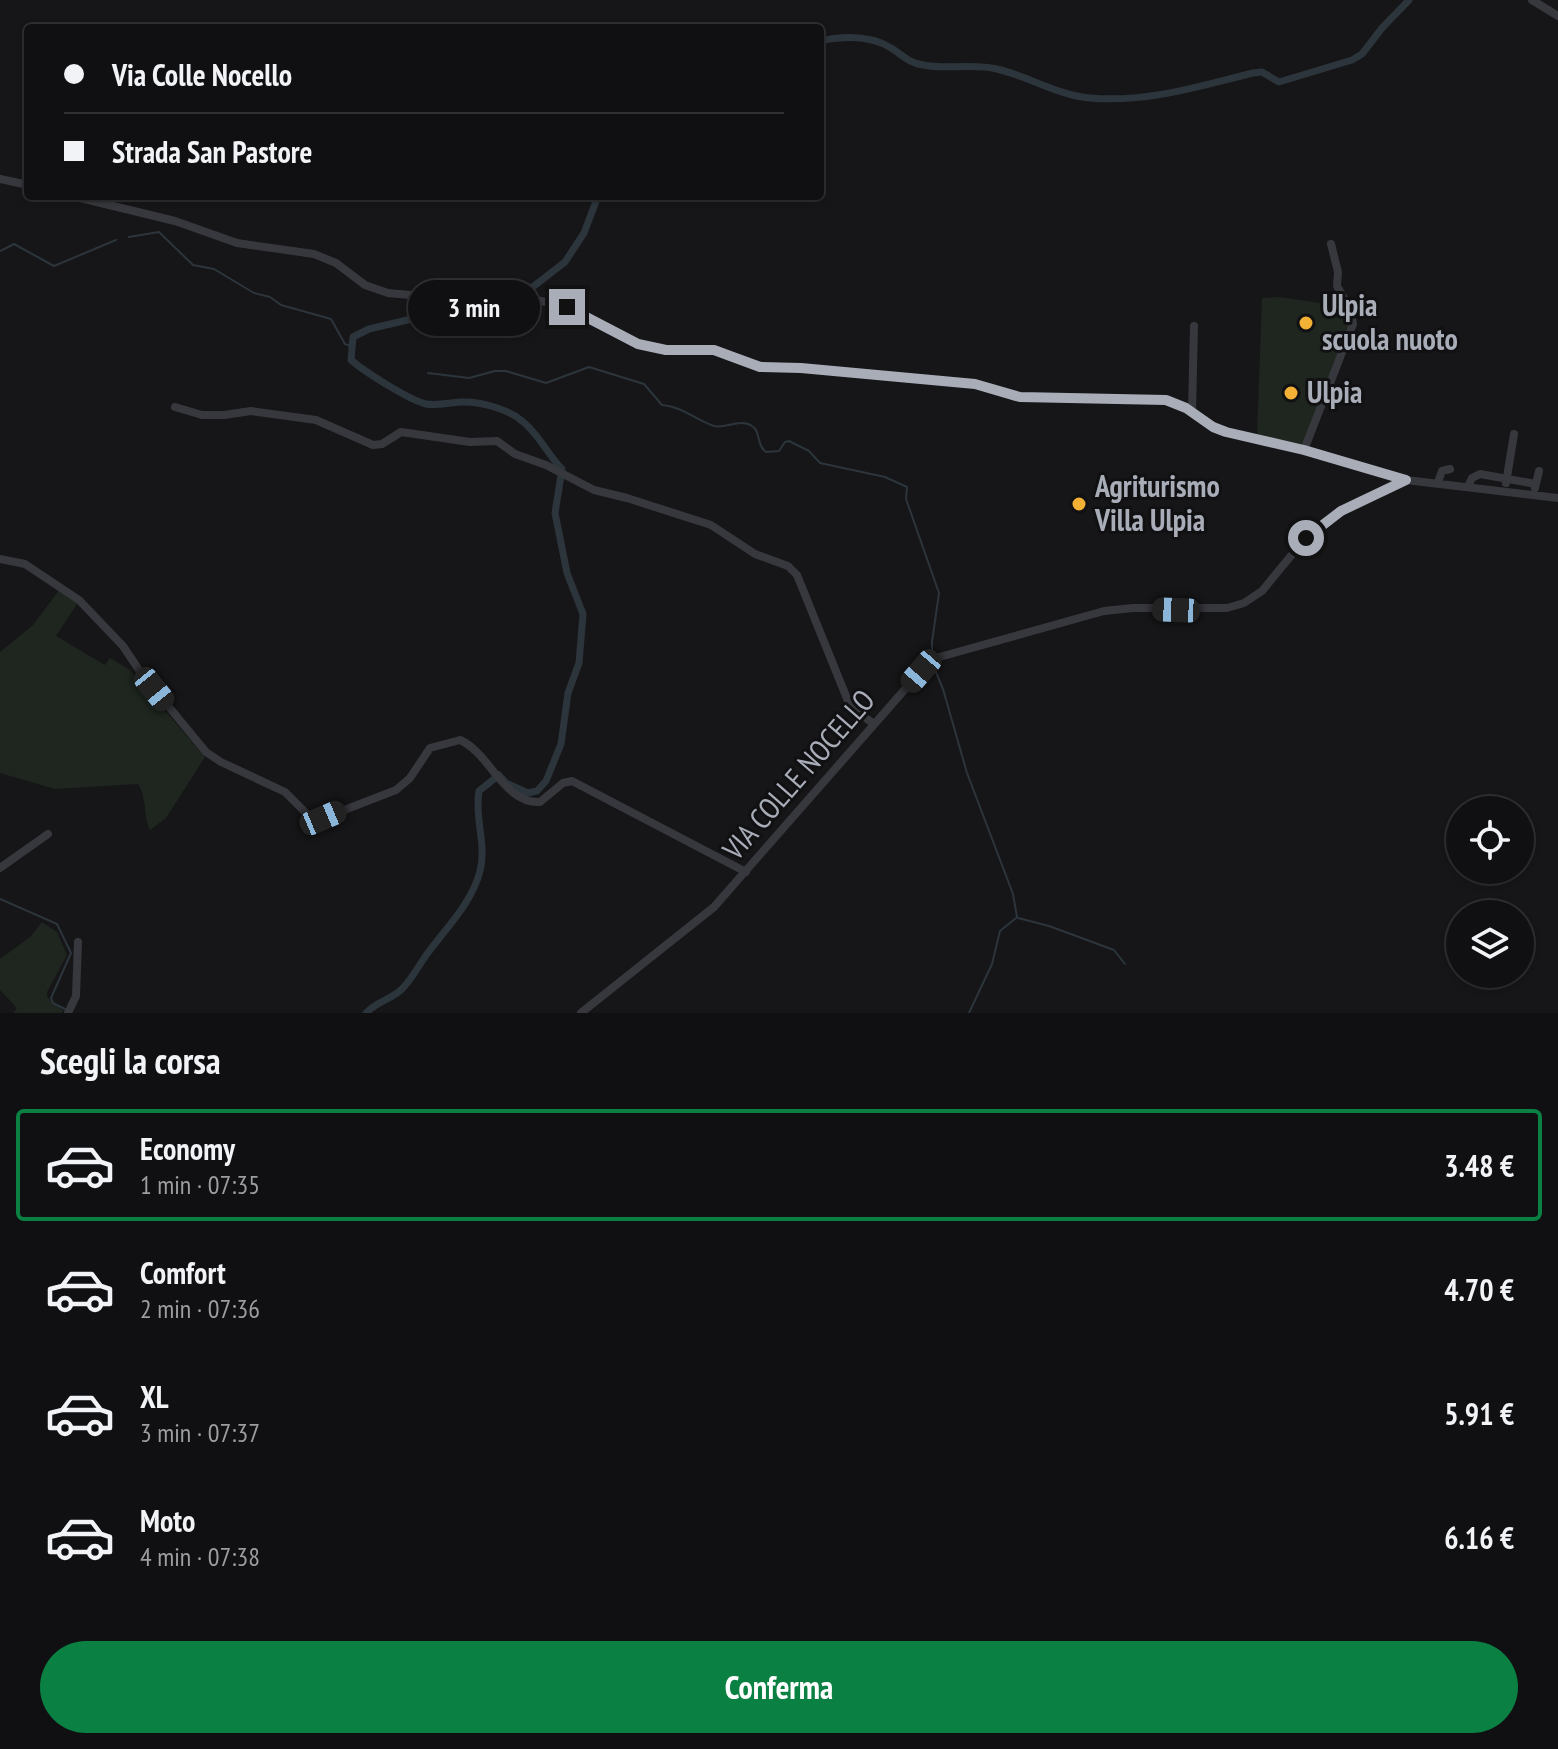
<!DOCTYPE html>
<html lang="it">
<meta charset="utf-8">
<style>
:root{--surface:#101012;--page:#19191b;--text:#f1f3f6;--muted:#9c9d9f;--line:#303032;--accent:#0b8043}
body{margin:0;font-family:"PT Sans Narrow",sans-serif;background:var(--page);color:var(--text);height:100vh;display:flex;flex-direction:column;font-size:30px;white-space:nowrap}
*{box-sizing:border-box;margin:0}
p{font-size:26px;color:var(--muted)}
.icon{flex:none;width:44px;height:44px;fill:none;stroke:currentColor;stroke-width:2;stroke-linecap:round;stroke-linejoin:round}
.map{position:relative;height:1013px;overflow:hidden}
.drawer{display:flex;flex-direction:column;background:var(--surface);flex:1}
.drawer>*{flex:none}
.hud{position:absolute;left:24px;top:24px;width:800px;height:176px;border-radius:8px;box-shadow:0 2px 6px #0004,0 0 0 2px var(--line);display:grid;align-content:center;height:176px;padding:0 40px;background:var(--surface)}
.tools{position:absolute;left:1446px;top:796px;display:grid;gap:16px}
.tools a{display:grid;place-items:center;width:88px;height:88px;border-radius:50%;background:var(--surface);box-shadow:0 2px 6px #0004,0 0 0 2px var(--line);font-size:40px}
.end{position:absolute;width:36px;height:36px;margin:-18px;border:10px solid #a8adb8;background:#111;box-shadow:0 0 0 4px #111}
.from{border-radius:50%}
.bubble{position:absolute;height:56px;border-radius:28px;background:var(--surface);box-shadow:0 2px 6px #0004,0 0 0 2px var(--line);font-size:26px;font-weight:800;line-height:56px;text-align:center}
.car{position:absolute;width:24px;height:48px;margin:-24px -12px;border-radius:10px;box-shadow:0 0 6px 2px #0007;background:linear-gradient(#222 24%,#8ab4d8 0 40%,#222 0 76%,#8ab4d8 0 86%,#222 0)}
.hud b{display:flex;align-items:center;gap:28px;height:76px;font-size:30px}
.hud b+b{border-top:2px solid var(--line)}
.hud i{width:20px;height:20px;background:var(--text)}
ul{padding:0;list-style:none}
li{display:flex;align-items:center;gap:24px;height:112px;margin:0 16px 12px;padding:0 24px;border:4px solid transparent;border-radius:8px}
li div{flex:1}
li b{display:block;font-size:30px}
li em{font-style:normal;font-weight:800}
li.selected{border-color:var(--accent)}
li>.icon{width:72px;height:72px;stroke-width:1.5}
h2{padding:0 40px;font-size:36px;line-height:96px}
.action{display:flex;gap:16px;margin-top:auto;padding:16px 40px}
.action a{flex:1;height:92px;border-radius:48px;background:var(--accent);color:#fff;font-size:32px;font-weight:800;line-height:92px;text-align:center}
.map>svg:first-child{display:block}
.green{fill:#1e261f}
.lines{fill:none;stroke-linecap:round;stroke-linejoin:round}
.stream{stroke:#2c353c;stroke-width:2}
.canal{stroke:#2c353c;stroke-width:7}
.minor{stroke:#37383d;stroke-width:8}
.route{stroke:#a8adb8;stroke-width:10}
.poi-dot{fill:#f2b134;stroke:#111113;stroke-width:3}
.labels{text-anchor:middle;stroke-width:6;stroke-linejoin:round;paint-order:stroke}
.poi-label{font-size:30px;font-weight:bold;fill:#a8adb8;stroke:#111113;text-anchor:start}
.street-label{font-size:30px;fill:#a8adb8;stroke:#111113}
</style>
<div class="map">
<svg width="1558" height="1013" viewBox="0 0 1558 1013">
<rect width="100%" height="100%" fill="#161618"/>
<path class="green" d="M1279 297 1355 308 1302 446 1257 435 1262 298Z
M60 589 79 601 56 636 105 665 110 658 130 670 205 757 166 818 150 830C143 815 147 797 138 784L55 789 0 773V652L33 625Z
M42 922 57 932 67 955 47 992V997L64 1011 61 1013H13L17 1008 0 990V959L30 937Z"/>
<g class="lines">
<path class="stream" d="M129 237 159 232 193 265 214 269 254 293 270 297 281 305 331 319 345 344 351 346
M0 251 14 244 54 266 116 240
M428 373 469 378 495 371H506L546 383 589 367 644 384 662 405C681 406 696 420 714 426 726 429 740 418 752 426 761 431 756 445 766 452L779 451 785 442 789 441 809 451 820 463 885 477 907 487 906 499 939 593 932 642V659
M933 665 943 689 967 773 1013 894 1017 917
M0 899 57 924 71 953 51 998 53 1003 65 1009
M1018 918 1049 926 1114 950 1125 964
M969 1013 992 964 1000 931 1016 918"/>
<path class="canal" d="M820 41C844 36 870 35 891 48 904 56 907 62 923 65 947 70 972 63 997 69 1028 76 1057 95 1090 98 1147 103 1199 86 1253 73L1262 72 1279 82 1352 60 1362 54 1382 28 1409 0
M366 1013C376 1002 392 999 402 989 412 979 419 965 427 954 446 928 472 903 480 871 487 844 474 817 479 791L499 775 506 783 528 793 537 791 546 781 561 744 568 693 579 663 583 614 567 573 555 513 562 469C548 455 538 433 522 421 508 409 482 402 464 402 451 402 439 406 426 404 409 400 365 372 351 360L353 337 369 329 429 315 445 305 509 300 534 286 565 262 584 233 598 196"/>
<path class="minor" d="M1532 0 1558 16
M0 179 28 185
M72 196 175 221 237 243 314 254 336 263 365 285 388 293 433 297 516 286 527 298 564 306 634 342 658 349 714 350 765 367 801 368 975 384 1015 397 1166 400 1186 408 1222 431 1304 450 1406 480
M175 407 202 415H224L251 411 316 420 373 445 382 444 401 432 470 442 497 441 515 454 546 465 594 490 627 498 711 525 755 554 788 566 797 575 848 701 856 711 874 724
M1192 411 1194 326
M1304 450 1353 324 1351 311 1337 286 1338 272 1331 244
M1438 482 1442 471 1450 469
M1506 483 1514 434
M1468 486 1472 478 1480 474 1536 484
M1535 488 1539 471
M0 559 25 564 79 600 123 646 141 673 206 752 221 762 285 792 311 818 321 819 396 790 410 778 430 748 460 740C490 753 504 804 540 802L563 783 572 781 746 872
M0 868 48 834
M68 1013 76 996 78 942
M581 1013 714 907 921 671 936 658 1104 611 1133 608H1227L1244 603 1262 591 1299 546 1326 521 1360 501 1406 480 1558 498"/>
</g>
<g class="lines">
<path class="route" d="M567 307 638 344 666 350H714L760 367 801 368 975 384 1020 397 1166 400 1186 408 1213 427 1226 432 1304 450 1406 480 1341 511 1306 538"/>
</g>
<g class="poi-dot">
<circle cx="1306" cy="323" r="8"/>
<circle cx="1291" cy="393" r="8"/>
<circle cx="1079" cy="504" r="8"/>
</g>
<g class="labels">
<g class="poi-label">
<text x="1322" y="316">Ulpia<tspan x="1322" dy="34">scuola nuoto</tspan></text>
<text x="1307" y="403">Ulpia</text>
<text x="1095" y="497">Agriturismo<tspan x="1095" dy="34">Villa Ulpia</tspan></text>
</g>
<g class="street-label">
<text transform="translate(799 775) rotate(-49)" y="10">VIA COLLE NOCELLO</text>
</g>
</g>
</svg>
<div class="tools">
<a><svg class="icon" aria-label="locate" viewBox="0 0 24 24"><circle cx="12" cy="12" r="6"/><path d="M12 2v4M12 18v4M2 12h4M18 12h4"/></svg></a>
<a><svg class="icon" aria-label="layers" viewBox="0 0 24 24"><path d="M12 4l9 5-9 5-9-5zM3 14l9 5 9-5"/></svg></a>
</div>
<i class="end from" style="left:1306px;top:538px"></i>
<i class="end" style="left:567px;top:307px"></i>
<div class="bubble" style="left:408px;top:280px;width:132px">3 min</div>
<i class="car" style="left:1176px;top:610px;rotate:272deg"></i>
<i class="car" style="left:921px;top:671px;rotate:221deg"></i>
<i class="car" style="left:154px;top:689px;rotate:141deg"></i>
<i class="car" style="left:323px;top:818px;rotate:67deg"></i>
<div class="hud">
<b><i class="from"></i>Via Colle Nocello</b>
<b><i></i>Strada San Pastore</b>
</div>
</div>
<section class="drawer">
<h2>Scegli la corsa</h2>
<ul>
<li class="selected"><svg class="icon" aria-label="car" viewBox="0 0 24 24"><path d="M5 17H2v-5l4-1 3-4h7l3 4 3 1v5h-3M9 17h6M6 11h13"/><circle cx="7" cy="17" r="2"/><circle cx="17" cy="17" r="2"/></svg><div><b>Economy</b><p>1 min · 07:35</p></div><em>3.48 €</em></li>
<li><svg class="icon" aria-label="car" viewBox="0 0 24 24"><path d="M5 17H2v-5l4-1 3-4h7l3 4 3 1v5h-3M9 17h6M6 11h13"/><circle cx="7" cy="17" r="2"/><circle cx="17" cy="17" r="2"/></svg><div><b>Comfort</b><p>2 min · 07:36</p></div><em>4.70 €</em></li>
<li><svg class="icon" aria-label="car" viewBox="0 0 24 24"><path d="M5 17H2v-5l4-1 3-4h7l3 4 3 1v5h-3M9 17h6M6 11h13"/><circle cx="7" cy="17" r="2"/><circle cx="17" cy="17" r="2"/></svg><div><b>XL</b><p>3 min · 07:37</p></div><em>5.91 €</em></li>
<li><svg class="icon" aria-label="car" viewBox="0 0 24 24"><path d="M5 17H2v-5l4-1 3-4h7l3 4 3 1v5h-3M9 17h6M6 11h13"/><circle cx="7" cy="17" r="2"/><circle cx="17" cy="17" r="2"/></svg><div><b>Moto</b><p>4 min · 07:38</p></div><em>6.16 €</em></li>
</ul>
<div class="action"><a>Conferma</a></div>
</section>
